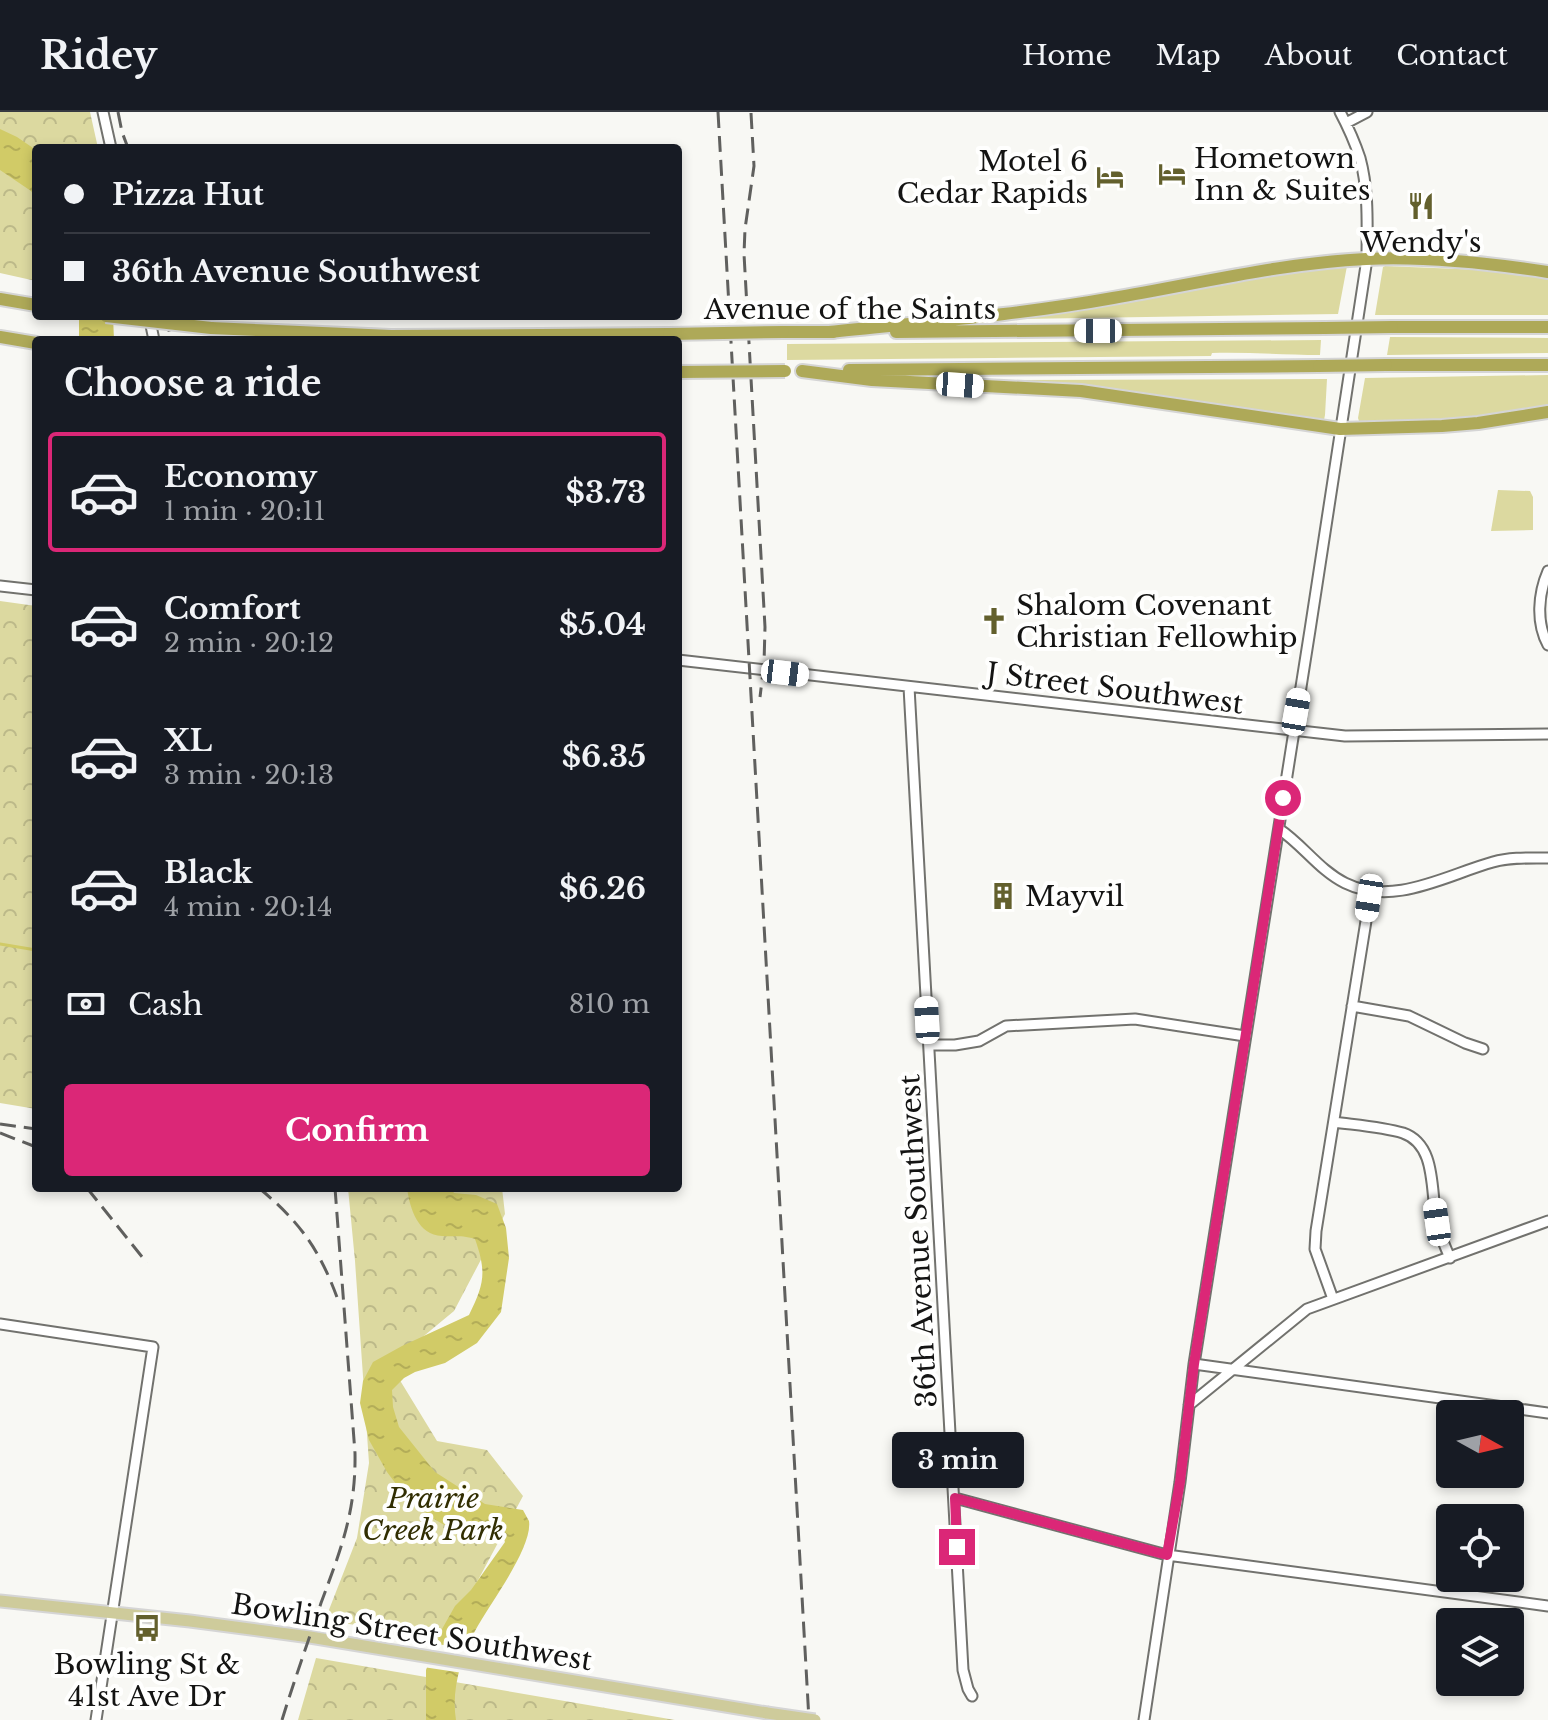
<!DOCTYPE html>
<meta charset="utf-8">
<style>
:root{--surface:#171b24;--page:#242831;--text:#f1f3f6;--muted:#9ea1a6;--line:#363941;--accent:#db2777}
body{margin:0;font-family:"Libre Baskerville",serif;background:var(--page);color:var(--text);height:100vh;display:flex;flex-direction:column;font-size:30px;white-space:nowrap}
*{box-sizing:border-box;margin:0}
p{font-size:26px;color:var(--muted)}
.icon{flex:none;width:44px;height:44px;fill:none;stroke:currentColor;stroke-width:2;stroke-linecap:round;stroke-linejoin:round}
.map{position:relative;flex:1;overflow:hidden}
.side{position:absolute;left:32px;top:224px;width:650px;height:856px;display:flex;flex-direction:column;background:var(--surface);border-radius:8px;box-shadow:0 4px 12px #0003}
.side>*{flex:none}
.guide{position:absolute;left:32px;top:32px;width:650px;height:176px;border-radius:8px;box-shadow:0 4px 12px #0003;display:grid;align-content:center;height:176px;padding:0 32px;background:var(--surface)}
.needle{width:52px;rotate:98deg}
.fabs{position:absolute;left:1436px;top:1288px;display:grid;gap:16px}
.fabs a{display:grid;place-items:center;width:88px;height:88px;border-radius:8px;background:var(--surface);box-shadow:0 4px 12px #0003;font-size:40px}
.end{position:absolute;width:36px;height:36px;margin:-18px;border:10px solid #db2777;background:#fff;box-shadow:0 0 0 4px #fff}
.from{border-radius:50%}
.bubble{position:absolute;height:56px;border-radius:8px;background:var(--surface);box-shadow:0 4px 12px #0003;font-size:26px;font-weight:800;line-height:56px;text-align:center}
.car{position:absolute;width:24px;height:48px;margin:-24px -12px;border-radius:10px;box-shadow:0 0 6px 2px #0007;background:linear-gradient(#fff 24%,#345 0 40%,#fff 0 76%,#345 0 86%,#fff 0)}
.guide b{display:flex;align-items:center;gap:28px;height:76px;font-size:30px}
.guide b+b{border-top:2px solid var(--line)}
.guide i{width:20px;height:20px;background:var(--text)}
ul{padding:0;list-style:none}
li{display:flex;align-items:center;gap:24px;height:120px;margin:0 16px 12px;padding:0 16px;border:4px solid transparent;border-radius:8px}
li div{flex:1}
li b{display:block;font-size:30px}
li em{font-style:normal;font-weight:800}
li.active{border-color:var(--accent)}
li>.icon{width:72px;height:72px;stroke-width:1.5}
h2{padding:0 32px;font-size:36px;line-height:96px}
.pay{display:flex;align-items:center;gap:20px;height:88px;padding:0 32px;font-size:30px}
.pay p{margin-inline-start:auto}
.primary-button{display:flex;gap:16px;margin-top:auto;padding:16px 32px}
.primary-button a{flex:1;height:92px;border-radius:8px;background:var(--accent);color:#fff;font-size:32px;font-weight:800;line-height:92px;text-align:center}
header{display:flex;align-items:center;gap:48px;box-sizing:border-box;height:112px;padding:0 40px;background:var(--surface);border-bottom:2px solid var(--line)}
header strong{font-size:38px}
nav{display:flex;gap:44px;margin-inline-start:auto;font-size:28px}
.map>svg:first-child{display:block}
.green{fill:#dcd9a0}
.forest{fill:url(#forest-crowns)}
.water{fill:url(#water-ripples)}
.pier{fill:#f8f8f4}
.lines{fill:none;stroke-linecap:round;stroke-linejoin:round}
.stream{stroke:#d1cb67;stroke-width:3}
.minor-casing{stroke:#72726e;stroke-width:13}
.major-casing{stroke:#d5d5d5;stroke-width:15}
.highway-casing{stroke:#d5d5d5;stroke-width:16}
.minor{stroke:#fff;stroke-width:9}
.major{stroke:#cecb9b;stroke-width:11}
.highway{stroke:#aea958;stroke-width:12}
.rail{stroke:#60605e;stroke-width:3;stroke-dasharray:16 8;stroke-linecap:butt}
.major-bridge-casing{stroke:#d5d5d5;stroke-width:15;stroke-linecap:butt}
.highway-bridge-casing{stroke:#d5d5d5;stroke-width:16;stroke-linecap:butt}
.major-bridge{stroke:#cecb9b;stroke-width:11}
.highway-bridge{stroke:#aea958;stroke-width:12}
.route{stroke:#db2777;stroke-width:10}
.labels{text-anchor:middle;stroke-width:8;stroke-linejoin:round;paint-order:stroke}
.poi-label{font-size:28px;fill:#141413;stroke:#fffffe;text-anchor:start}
.street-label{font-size:28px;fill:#141413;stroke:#fffffe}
.park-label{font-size:28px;font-style:italic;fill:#312e02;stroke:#fffffe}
</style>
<header>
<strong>Ridey</strong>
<nav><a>Home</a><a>Map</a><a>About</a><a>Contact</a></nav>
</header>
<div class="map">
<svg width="1548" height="1608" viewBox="0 0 1548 1608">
<defs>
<pattern id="forest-crowns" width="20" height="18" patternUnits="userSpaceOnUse" patternTransform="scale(2)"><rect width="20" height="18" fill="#dcd9a0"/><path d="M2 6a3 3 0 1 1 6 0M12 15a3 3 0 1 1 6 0" fill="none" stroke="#bcb989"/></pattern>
<pattern id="water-ripples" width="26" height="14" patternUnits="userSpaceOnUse" patternTransform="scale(2)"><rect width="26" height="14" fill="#d1cb67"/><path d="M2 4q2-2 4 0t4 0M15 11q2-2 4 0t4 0" fill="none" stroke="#b3ad58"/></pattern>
</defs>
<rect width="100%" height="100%" fill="#f8f8f4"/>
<path class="green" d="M1347 154 1338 202 1020 207 1299 158Z
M1385 154 1507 159 1548 165V203H1375L1383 155Z
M1390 225 1548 226V241L1387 243Z
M1321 228 1320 243C1284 243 1248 240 1212 241L1211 244 787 248V232Z
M1548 263V295L1469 306 1425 310 1364 311 1359 309 1358 306 1365 266Z
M1327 267 1325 303 1324 308H1320L1008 272V269L1015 268Z
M1498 378 1530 379 1533 385V418L1491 419Z"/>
<path class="forest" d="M0 0H90L98 36H36V169L0 161Z
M0 489 36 494V997L0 991Z
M348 1076H502L505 1102 454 1199 390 1252 437 1329 487 1338 523 1384 446 1528 325 1508 357 1426 369 1351 355 1149Z
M316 1546 675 1608H298Z"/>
<path class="water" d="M0 17 17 25 36 38V86L31 79 0 58Z
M79 204H113L114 228H79Z
M407 1076H451L454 1081 476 1083 497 1092 506 1116 509 1146 501 1200 477 1231 445 1251 415 1260 404 1266 392 1278 393 1295 399 1315 435 1360 485 1392 523 1398C524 1400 528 1407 529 1409 533 1436 488 1494 475 1519 461 1546 451 1578 456 1608H426V1558L442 1517 455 1494 471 1478 505 1430 501 1421 488 1416 474 1424 460 1422 434 1407 405 1384 387 1360 369 1328 360 1291 363 1269 373 1250 402 1234 469 1203C484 1172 487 1161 475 1127 462 1123 455 1125 442 1124 418 1123 410 1097 407 1076Z"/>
<path class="pier" d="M432 1531 472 1538 463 1561 423 1555Z"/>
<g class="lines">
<path class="stream" d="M0 832 36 838"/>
<g class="minor-casing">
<path id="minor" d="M103 0 111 36
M1346 11 1367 0
M149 204 154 228
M1548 459C1538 482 1536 511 1548 533
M0 474 36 478
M678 548 1345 624 1548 622
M909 575 963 1558 968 1577 972 1584
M1279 717C1303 733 1319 758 1345 771 1394 795 1446 763 1493 750 1511 745 1530 746 1548 746
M1352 894 1409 904 1465 931 1483 937
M929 933H955L979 929 1006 914 1135 907 1245 924
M1334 1010C1356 1013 1383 1015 1403 1021 1438 1033 1430 1082 1437 1110 1439 1122 1445 1134 1450 1146
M1333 1187 1315 1137 1316 1119 1371 778
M0 1212 153 1235 96 1608
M1194 1252 1548 1301
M1189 1293 1307 1197 1548 1109
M955 1386 1167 1443 1548 1494
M1144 1608 1180 1370 1194 1252 1310 518 1367 147C1367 114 1369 79 1360 46 1355 31 1348 15 1340 0"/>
</g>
<g class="major-casing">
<path id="major" d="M0 1489 190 1509 310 1525 767 1601"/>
</g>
<g class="highway-casing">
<path id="highway" d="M0 187 36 193
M1392 215H1548
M211 216 391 224 669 222
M783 220H834
M829 220C924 210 1019 203 1113 186 1197 172 1281 151 1366 147 1426 144 1489 151 1548 160
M896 220 1325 216
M0 225 36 231
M1386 253H1548
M849 258 1319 254
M802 259 872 268 1081 279 1340 317 1442 314 1478 311 1548 300"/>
</g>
<use href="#minor" class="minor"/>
<use href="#major" class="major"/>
<use href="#highway" class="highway"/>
<path class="rail" d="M118 0 122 20 128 36
M718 0 809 1608
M751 1 754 54 745 117 744 142 765 515 764 552 760 585
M166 204 171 228
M0 1012 36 1017
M0 1021 36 1035
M87 1076 147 1151
M259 1076C300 1110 320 1138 338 1188
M282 1608C294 1569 308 1530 321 1491 341 1437 356 1400 355 1341L335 1076"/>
<g class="major-bridge-casing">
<path id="major-bridge" d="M767 1601 815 1608"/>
</g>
<g class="highway-bridge-casing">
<path id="highway-bridge" d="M106 204 211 216
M1325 216 1392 215
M669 222 783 220
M1319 254 1386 253
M678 260 785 259"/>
</g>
<use href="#major-bridge" class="major-bridge"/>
<use href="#highway-bridge" class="highway-bridge"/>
</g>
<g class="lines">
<path class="route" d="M957 1435 955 1386 1167 1443 1180 1370 1194 1252 1283 686"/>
</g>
<defs>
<g id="hotel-bare" transform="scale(2.16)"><path d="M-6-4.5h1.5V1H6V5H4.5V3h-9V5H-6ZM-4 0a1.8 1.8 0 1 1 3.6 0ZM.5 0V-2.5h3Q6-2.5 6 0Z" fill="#63602d" stroke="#fffffe" stroke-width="2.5" paint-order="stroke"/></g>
<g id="restaurant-bare" transform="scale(2.16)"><path d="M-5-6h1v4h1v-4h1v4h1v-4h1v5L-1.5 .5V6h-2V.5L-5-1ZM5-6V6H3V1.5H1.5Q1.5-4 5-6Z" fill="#63602d" stroke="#fffffe" stroke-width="2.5" paint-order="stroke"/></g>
<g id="church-bare" transform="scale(2.16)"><path d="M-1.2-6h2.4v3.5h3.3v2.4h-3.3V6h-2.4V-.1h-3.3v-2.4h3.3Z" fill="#63602d" stroke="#fffffe" stroke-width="2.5" paint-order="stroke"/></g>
<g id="building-bare" transform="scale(2.16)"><path d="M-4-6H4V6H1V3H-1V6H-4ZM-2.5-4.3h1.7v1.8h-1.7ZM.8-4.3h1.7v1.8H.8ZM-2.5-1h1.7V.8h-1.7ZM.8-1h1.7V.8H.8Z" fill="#63602d" stroke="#fffffe" stroke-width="2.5" paint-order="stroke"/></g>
<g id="bus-bare" transform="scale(2.16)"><path d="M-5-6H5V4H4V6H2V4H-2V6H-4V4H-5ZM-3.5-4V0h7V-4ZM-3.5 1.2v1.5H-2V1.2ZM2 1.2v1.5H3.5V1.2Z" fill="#63602d" stroke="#fffffe" stroke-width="2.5" paint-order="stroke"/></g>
</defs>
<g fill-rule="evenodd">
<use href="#hotel-bare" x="1172" y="62"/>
<use href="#hotel-bare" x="1110" y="65"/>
<use href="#restaurant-bare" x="1421" y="94"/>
<use href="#church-bare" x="994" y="509"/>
<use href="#building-bare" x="1003" y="784"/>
<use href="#bus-bare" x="147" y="1516"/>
</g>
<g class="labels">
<g class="poi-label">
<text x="1194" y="56">Hometown<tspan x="1194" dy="32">Inn &amp; Suites</tspan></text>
<text x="1088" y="59" text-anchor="end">Motel 6<tspan x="1088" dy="32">Cedar Rapids</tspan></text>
<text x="1421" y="140" text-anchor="middle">Wendy's</text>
<text x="1016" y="503">Shalom Covenant<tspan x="1016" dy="32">Christian Fellowhip</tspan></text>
<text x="1025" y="794">Mayvil</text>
<text x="147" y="1562" text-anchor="middle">Bowling St &amp;<tspan x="147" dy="32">41st Ave Dr</tspan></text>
</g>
<g class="street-label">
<text x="850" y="207">Avenue of the Saints</text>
<text transform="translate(1115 576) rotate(7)" y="10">J Street Southwest</text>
<text transform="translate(918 1129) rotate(-93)" y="10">36th Avenue Southwest</text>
<text transform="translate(412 1520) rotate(9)" y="10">Bowling Street Southwest</text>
</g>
<g class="park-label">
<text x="433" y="1396">Prairie<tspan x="433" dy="32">Creek Park</tspan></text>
</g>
</g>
</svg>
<div class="fabs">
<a><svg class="needle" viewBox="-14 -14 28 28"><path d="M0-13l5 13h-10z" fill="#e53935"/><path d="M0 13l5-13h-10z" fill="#9ea1a6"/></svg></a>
<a><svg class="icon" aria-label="locate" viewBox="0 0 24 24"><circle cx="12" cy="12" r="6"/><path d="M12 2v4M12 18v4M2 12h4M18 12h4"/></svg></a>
<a><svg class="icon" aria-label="layers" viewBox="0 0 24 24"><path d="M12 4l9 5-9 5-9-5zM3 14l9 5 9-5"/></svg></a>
</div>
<i class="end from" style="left:1283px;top:686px"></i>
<i class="end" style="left:957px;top:1435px"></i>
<div class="bubble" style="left:892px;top:1320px;width:132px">3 min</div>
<i class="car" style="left:1098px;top:219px;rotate:270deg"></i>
<i class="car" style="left:960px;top:273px;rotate:94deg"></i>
<i class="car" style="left:785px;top:561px;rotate:97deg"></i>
<i class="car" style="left:1296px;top:600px;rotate:10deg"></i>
<i class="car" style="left:1369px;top:786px;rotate:189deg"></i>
<i class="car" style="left:927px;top:908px;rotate:357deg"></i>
<i class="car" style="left:1437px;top:1110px;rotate:352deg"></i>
<div class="guide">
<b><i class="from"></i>Pizza Hut</b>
<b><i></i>36th Avenue Southwest</b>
</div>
<section class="side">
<h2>Choose a ride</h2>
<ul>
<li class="active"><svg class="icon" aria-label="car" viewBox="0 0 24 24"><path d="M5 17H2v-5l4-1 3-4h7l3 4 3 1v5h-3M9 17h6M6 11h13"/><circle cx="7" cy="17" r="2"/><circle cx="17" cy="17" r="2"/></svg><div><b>Economy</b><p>1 min · 20:11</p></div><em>$3.73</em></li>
<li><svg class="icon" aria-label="car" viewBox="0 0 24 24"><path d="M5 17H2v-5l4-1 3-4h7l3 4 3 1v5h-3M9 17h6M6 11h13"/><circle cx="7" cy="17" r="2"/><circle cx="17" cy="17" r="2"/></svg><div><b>Comfort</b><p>2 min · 20:12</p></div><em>$5.04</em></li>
<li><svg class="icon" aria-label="car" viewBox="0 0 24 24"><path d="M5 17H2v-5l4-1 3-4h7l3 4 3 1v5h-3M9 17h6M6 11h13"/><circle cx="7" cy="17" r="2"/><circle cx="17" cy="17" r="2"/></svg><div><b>XL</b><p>3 min · 20:13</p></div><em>$6.35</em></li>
<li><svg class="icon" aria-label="car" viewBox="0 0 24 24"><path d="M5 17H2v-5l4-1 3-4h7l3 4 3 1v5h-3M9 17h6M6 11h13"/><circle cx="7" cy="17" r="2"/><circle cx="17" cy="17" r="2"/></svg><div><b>Black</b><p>4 min · 20:14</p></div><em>$6.26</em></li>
</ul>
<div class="pay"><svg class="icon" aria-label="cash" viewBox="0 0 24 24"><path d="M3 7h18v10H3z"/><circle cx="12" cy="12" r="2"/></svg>Cash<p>810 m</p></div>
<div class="primary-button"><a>Confirm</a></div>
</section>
</div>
